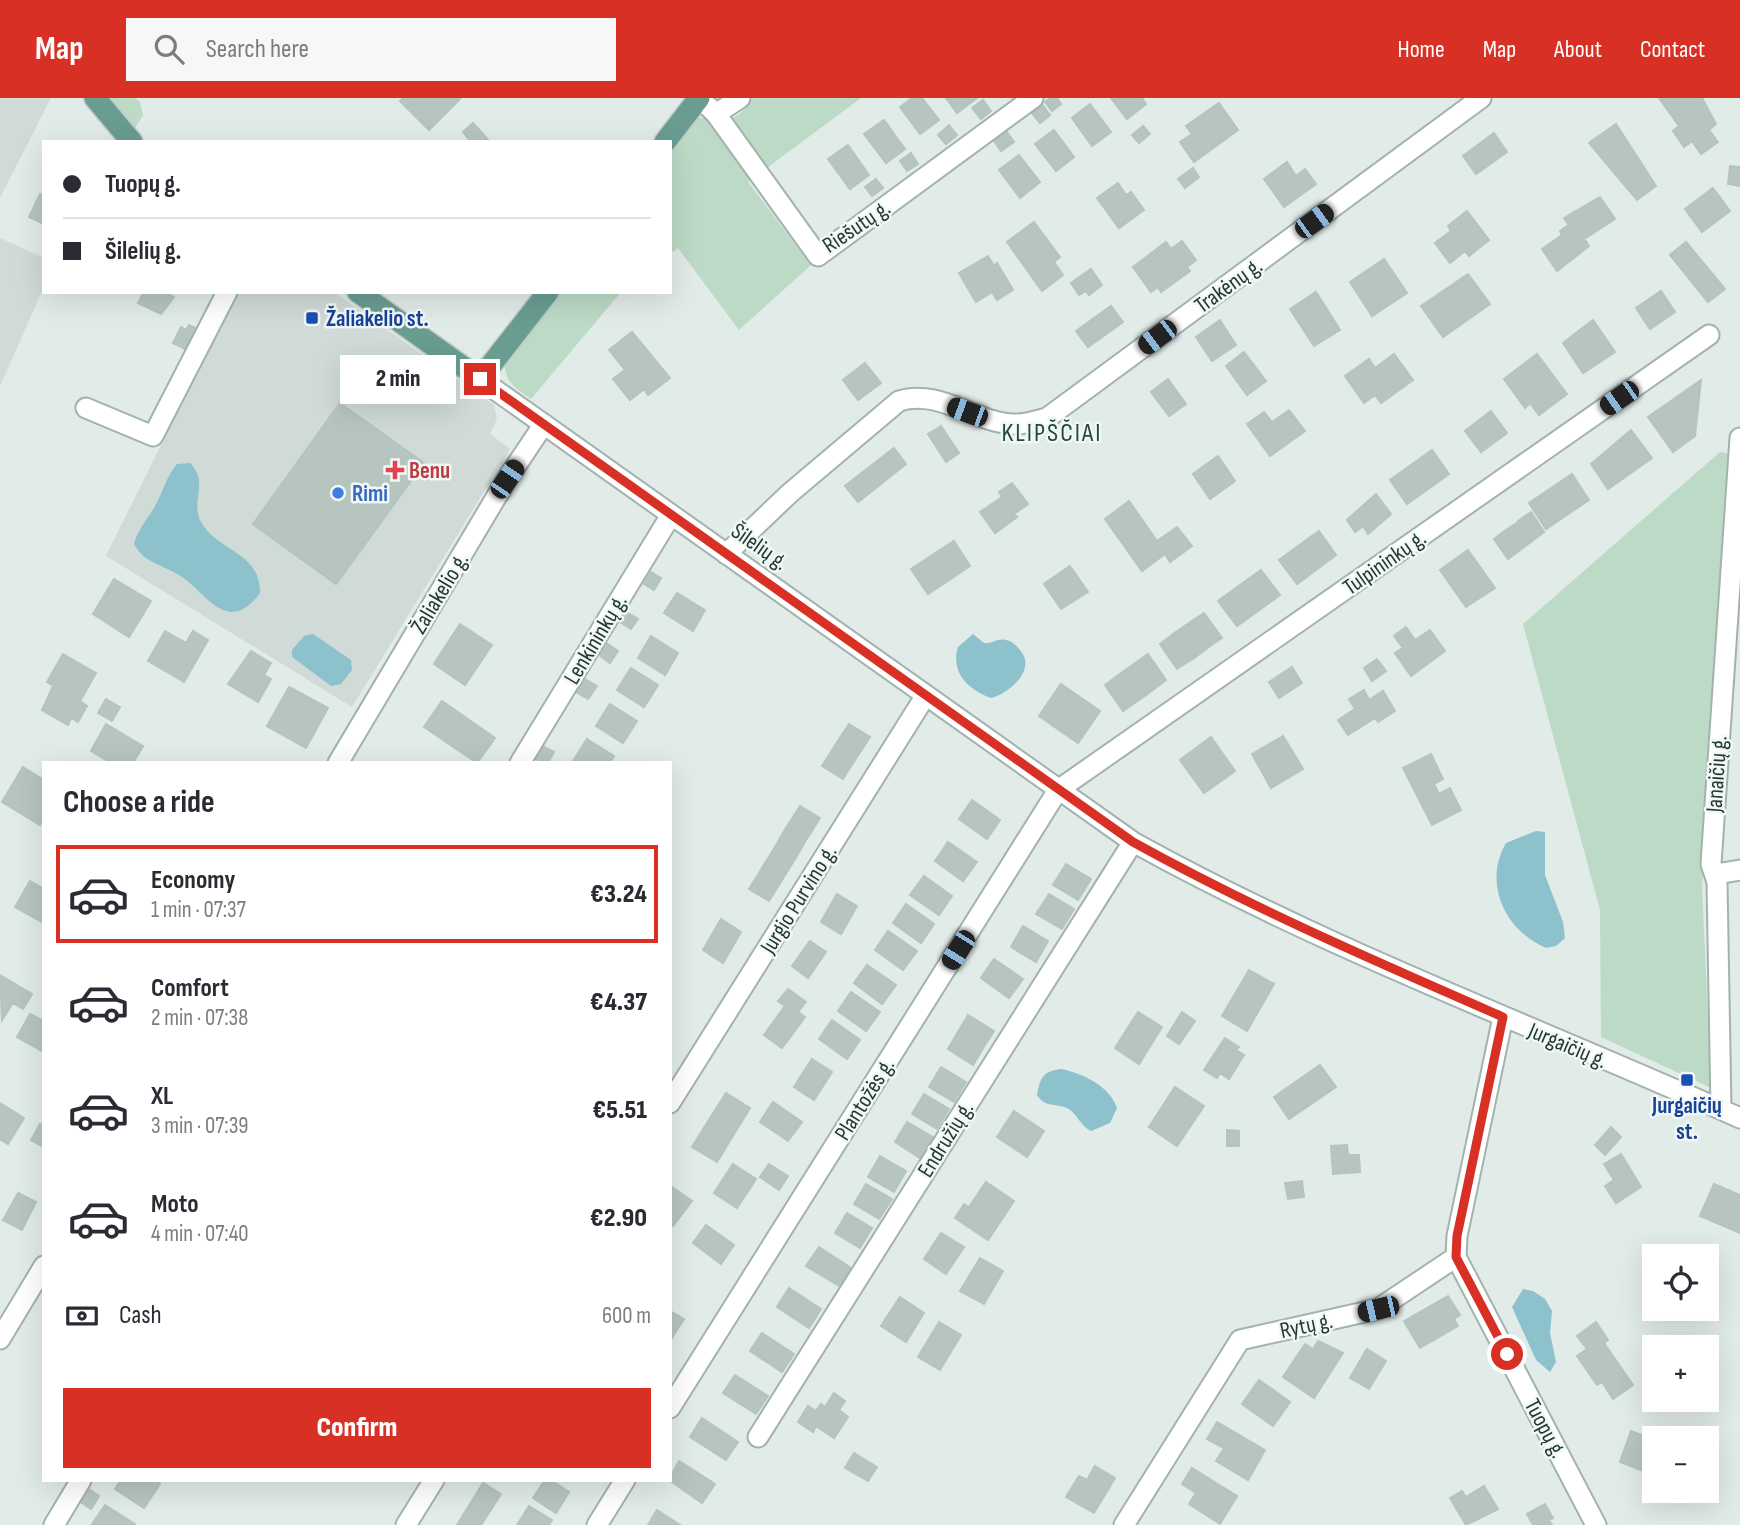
<!DOCTYPE html>
<meta charset="utf-8">
<style>
:root{--surface:#fff;--page:#f7f7f7;--text:#2b2b33;--muted:#7c7c81;--line:#e1e1e2;--accent:#d93025}
body{margin:0;font-family:"Sofia Sans Condensed",sans-serif;background:var(--page);color:var(--text);height:100vh;display:flex;flex-direction:column;font-size:26px;white-space:nowrap}
*{box-sizing:border-box;margin:0}
p{font-size:23px;color:var(--muted)}
.icon{flex:none;width:38px;height:38px;fill:none;stroke:currentColor;stroke-width:2;stroke-linecap:round;stroke-linejoin:round}
.map{position:relative;flex:1;overflow:hidden}
.drawer{position:absolute;left:42px;top:663px;width:630px;height:721px;display:flex;flex-direction:column;background:var(--surface);border-radius:0px;box-shadow:0 7px 28px #0002}
.drawer>*{flex:none}
.top-card{position:absolute;left:42px;top:42px;width:630px;height:154px;border-radius:0px;box-shadow:0 7px 28px #0002;display:grid;align-content:center;height:154px;padding:0 21px;background:var(--surface)}
.fabs{position:absolute;left:1642px;top:1146px;display:grid;gap:14px}
.fabs a{display:grid;place-items:center;width:77px;height:77px;border-radius:0px;background:var(--surface);box-shadow:0 7px 28px #0002;font-size:35px}
.end{position:absolute;width:32px;height:32px;margin:-16px;border:9px solid #d93025;background:#fff;box-shadow:0 0 0 4px #fff}
.from{border-radius:50%}
.bubble{position:absolute;height:49px;border-radius:0px;background:var(--surface);box-shadow:0 7px 28px #0002;font-size:23px;font-weight:800;line-height:49px;text-align:center}
.car{position:absolute;width:21px;height:42px;margin:-21px -10px;border-radius:9px;box-shadow:0 0 5px 2px #0007;background:linear-gradient(#222 24%,#8ab4d8 0 40%,#222 0 76%,#8ab4d8 0 86%,#222 0)}
.top-card b{display:flex;align-items:center;gap:24px;height:66px;font-size:26px}
.top-card b+b{border-top:2px solid var(--line)}
.top-card i{width:18px;height:18px;background:var(--text)}
ul{padding:0;list-style:none}
li{display:flex;align-items:center;gap:21px;height:98px;margin:0 14px 10px;padding:0 7px;border:4px solid transparent;border-radius:0px}
li div{flex:1}
li b{display:block;font-size:26px}
li em{font-style:normal;font-weight:800}
li.on{border-color:var(--accent)}
li>.icon{width:63px;height:63px;stroke-width:1.5}
h2{padding:0 21px;font-size:32px;line-height:84px}
.pay{display:flex;align-items:center;gap:18px;height:77px;padding:0 21px;font-size:26px}
.pay p{margin-inline-start:auto}
.cta{display:flex;gap:14px;margin-top:auto;padding:14px 21px}
.cta a{flex:1;height:80px;border-radius:0px;background:var(--accent);color:#fff;font-size:28px;font-weight:800;line-height:80px;text-align:center}
header{display:flex;align-items:center;gap:42px;box-sizing:border-box;height:98px;padding:0 35px;background:var(--accent);color:#fff}
header strong{font-size:33px}
nav{display:flex;gap:38px;margin-inline-start:auto;font-size:24px}
.search{width:490px;height:63px;background:var(--page);display:flex;align-items:center;gap:18px;box-sizing:border-box;padding:0 24px;border-radius:0px;color:var(--muted);font-size:26px}
.map>svg:first-child{display:block}
.built{fill:#d0dad6}
.green{fill:#bcdac5}
.water{fill:#8dc1cc}
.building{fill:#b7c5c0;stroke:#b4c4be;stroke-width:2}
.lines{fill:none;stroke-linecap:round;stroke-linejoin:round}
.minor-casing{stroke:#a4b2ae;stroke-width:23}
.major-casing{stroke:#c1c8c6;stroke-width:24}
.minor{stroke:#fff;stroke-width:19}
.major{stroke:#699d91;stroke-width:21}
.route{stroke:#d93025;stroke-width:9}
.transit-dot{fill:#1a4fb4;stroke:#f2f8f5;stroke-width:2.5}
.health-dot{fill:#e0444e;stroke:#f2f8f5;stroke-width:2.5}
.shop-dot{fill:#3f7fe0;stroke:#f2f8f5;stroke-width:2.5}
.labels{text-anchor:middle;stroke-width:5;stroke-linejoin:round;paint-order:stroke}
.street-label{font-size:23px;fill:#233a34;stroke:#f2f8f5}
.transit-label{font-size:23px;font-weight:bold;fill:#164399;stroke:#f2f8f5;text-anchor:start}
.health-label{font-size:23px;font-weight:bold;fill:#be3a42;stroke:#f2f8f5;text-anchor:start}
.shop-label{font-size:23px;font-weight:bold;fill:#366cbe;stroke:#f2f8f5;text-anchor:start}
.quarter-label{font-size:26px;letter-spacing:2px;fill:#204b41;stroke:#f2f8f5}
</style>
<header>
<strong>Map</strong>
<div class="search"><svg class="icon" aria-label="search" viewBox="0 0 24 24"><circle cx="10" cy="10" r="6"/><path d="M15 15l6 6"/></svg>Search here</div>
<nav><a>Home</a><a>Map</a><a>About</a><a>Contact</a></nav>
</header>
<div class="map">
<svg width="1740" height="1427" viewBox="0 0 1740 1427">
<rect width="100%" height="100%" fill="#e1ebe7"/>
<path class="built" d="M0 0H51L0 100Z
M0 140 44 160V189L0 288Z
M237 194H334L494 307 497 321 490 336 510 351 352 609 106 458Z"/>
<path class="green" d="M107 0H135L140 4 143 17 134 32Z
M752 0H861L748 84 811 167 739 232 678 150 670 156V47L696 19C724 22 736 28 752 0Z
M556 194H621L531 301C517 291 505 285 505 266Z
M1720 354 1730 356 1702 788 1711 990 1601 939 1600 812 1523 526Z"/>
<path class="water" d="M190 365C209 384 191 402 200 422 217 455 260 452 260 495 227 540 206 493 179 477 161 466 144 465 134 446 138 430 149 420 156 406 164 392 166 379 177 366Z
M313 536 351 562 352 572 341 586 331 588 292 559V552L304 538Z
M973 536 984 545C992 546 998 540 1006 542 1012 543 1016 547 1020 552 1037 571 1010 595 991 600 969 592 950 575 958 549Z
M1536 733 1545 734V777L1563 824 1565 840 1556 848 1546 850C1504 832 1483 784 1506 745Z
M1061 971C1082 975 1110 988 1117 1010L1110 1025 1091 1033C1080 1028 1078 1016 1067 1010 1055 1005 1045 1010 1037 997 1040 980 1043 973 1061 971Z
M1523 1191 1533 1193 1545 1201 1552 1213 1550 1235 1556 1264 1550 1274 1536 1262 1512 1209Z"/>
<path class="building" d="M403 0H461L429 32 400 3Z
M912 0H922L939 22 920 36 900 9Z
M946 0H977L957 15Z
M1050 0H1057L1061 6 1052 13 1045 4Z
M1111 0H1142L1146 6 1127 21Z
M1659 0H1702L1716 26 1709 32 1718 44 1701 56 1692 43 1684 49 1673 33 1679 28Z
M983 2 991 13 981 21 972 10Z
M1219 5 1238 32 1194 64 1180 44 1192 36 1186 28Z
M1042 6 1050 17 1040 25 1031 14Z
M1090 6 1111 34 1092 48 1072 20Z
M884 22 905 51 886 65 864 36Z
M473 25 490 44H471L463 34Z
M1616 26 1656 88 1637 102 1589 45Z
M949 27 957 37 946 46 938 37Z
M1143 28 1150 36 1139 45 1132 37Z
M1054 32 1074 59 1056 73 1035 46Z
M1007 34 1014 44 1001 53 994 43Z
M1494 35 1507 54 1476 76 1463 58Z
M848 47 869 77 850 91 828 61Z
M911 55 918 66 907 73 900 63Z
M1019 57 1040 84 1020 100 999 72Z
M1287 64 1296 78 1305 71 1316 86 1284 109 1264 81Z
M1730 68 1740 69V88L1728 86Z
M1193 70 1199 79 1185 90 1178 81Z
M876 81 883 90 872 98 865 89Z
M1118 85 1126 97 1131 94 1144 112 1119 130 1097 100Z
M1713 90 1730 113 1702 134 1685 111Z
M40 96 44 98V126L29 119Z
M1600 99 1615 121 1584 141 1573 124 1569 127 1564 120Z
M1467 113 1489 142 1469 158 1465 153 1450 165 1435 145 1451 133 1448 128Z
M1034 124 1060 159 1054 164 1063 177 1042 193 1007 144Z
M1573 124 1589 148 1557 173 1542 151 1562 137 1560 133Z
M1182 143 1196 162 1187 169 1190 173 1161 194 1158 189 1151 194 1133 169 1166 144 1171 151Z
M1686 144 1725 191 1708 204 1670 157Z
M988 158 994 168 997 165 1013 192 997 202 992 194 976 204 959 175Z
M1384 161 1407 195 1372 218 1350 184Z
M1091 171 1102 187 1089 197 1086 193 1079 197 1071 185Z
M1468 176 1490 206 1443 239 1421 208Z
M1661 193 1675 214 1650 231 1636 210Z
M144 194H172L170 197 174 199 161 216 138 205Z
M1316 194 1340 232 1314 248 1290 211Z
M1111 208 1123 224 1088 249 1076 233Z
M1220 222 1228 235 1204 251 1196 239Z
M1593 222 1615 254 1583 275 1563 245Z
M189 227 195 230 185 251 173 245 181 229 186 232Z
M632 234 670 280 648 297 644 291 630 302 613 281 625 272 609 252Z
M1228 235 1236 247 1212 263 1204 251Z
M1244 254 1266 283 1247 297 1226 268Z
M1394 256 1413 282 1381 305 1375 297 1364 305 1345 278 1369 261 1375 270Z
M1537 256 1567 296 1539 317 1530 305 1525 310 1504 281Z
M865 265 881 285 858 302 843 282Z
M1168 281 1186 306 1169 318 1151 294Z
M1701 282 1695 338 1673 354 1648 319Z
M340 305 424 365 336 486 253 426Z
M1289 312 1305 333 1270 358 1247 326 1264 314 1272 324Z
M1491 313 1507 335 1481 354 1465 333Z
M941 328 959 355 946 364 928 336Z
M1631 332 1652 360 1608 391 1591 366Z
M894 350 906 366 858 404 845 388Z
M1432 352 1449 376 1407 406 1390 382Z
M1218 358 1235 383 1210 401 1193 376Z
M1572 376 1589 402 1546 431 1529 405Z
M1012 385 1028 406 1014 416 1017 419 995 435 980 414 1002 399 999 394Z
M1376 396 1391 416 1368 436 1363 428 1355 434 1347 422Z
M1129 403 1157 443 1177 429 1192 448 1170 464 1165 456 1142 473 1105 421Z
M1531 414 1544 434 1532 443 1518 423Z
M1518 424 1532 443 1520 452 1506 432Z
M1506 432 1520 452 1508 461 1494 441Z
M1319 433 1336 457 1297 486 1279 462Z
M954 443 970 468 928 496 911 471Z
M1468 452 1495 490 1466 509 1440 472Z
M1070 468 1088 494 1061 511 1044 486Z
M1261 472 1280 497 1237 528 1218 503Z
M651 474 661 480 654 492 644 486Z
M114 481 151 503 129 539 93 516Z
M677 495 705 512 693 533 664 515Z
M625 513 638 521 631 531 618 523Z
M1204 515 1222 540 1210 548 1192 523Z
M1192 523 1210 548 1194 560 1176 534Z
M460 526 492 547 465 587 434 566Z
M1406 529 1415 542 1430 532 1445 553 1411 578 1395 555 1403 550 1394 538Z
M165 533 186 545 193 533 208 542 184 584 148 563Z
M1176 534 1194 560 1177 571 1160 546Z
M651 538 678 555 665 577 638 560Z
M606 545 618 553 610 565 598 556Z
M251 553 271 565 264 577 271 581 258 604 228 586Z
M63 556 96 575 80 603 87 608 78 624 71 620 68 627 42 612 53 588 47 584Z
M1148 556 1166 582 1146 597 1127 571Z
M1377 561 1386 573 1372 583 1364 570Z
M1292 569 1302 585 1279 600 1269 584Z
M631 570 658 587 644 609 617 592Z
M1127 571 1146 597 1123 613 1105 587Z
M585 581 597 588 588 601 576 594Z
M1061 586 1100 613 1078 645 1039 618Z
M289 589 328 610 306 650 267 628Z
M1364 592 1369 602 1383 593 1395 613 1378 624 1375 620 1348 637 1338 622 1355 611 1349 601Z
M106 601 120 609 112 623 98 615Z
M442 603 495 640 477 665 424 629Z
M610 606 637 623 623 645 596 628Z
M106 626 143 648 133 665H111L91 653Z
M849 626 870 639 855 662 834 649Z
M1283 638 1303 671 1271 690 1252 656Z
M1211 639 1235 673 1204 695 1180 662Z
M587 641 614 658 610 665 573 663Z
M542 648 554 654 548 665 535 661Z
M834 649 855 662 843 681 822 668Z
M1431 656 1443 681 1434 686 1439 696 1450 690 1461 712 1432 727 1403 670Z
M23 669 44 682V720L40 727 2 704Z
M972 702 1000 722 987 741 959 721Z
M800 708 820 720 806 742 786 730Z
M786 730 806 742 795 761 775 749Z
M948 744 977 764 963 783 935 763Z
M775 749 795 761 782 782 762 770Z
M1066 766 1091 781 1078 802 1053 787Z
M762 770 782 782 769 803 749 791Z
M924 778 952 798 939 817 910 797Z
M30 783 44 791V825L15 809Z
M837 796 857 808 841 836 821 824Z
M1049 796 1074 811 1062 831 1036 816Z
M906 806 934 826 921 845 893 825Z
M721 821 741 834 723 865 703 852Z
M1023 828 1048 843 1036 864 1011 849Z
M888 833 917 853 903 872 875 852Z
M810 843 826 854 808 880 792 868Z
M994 861 1023 881 1009 900 981 880Z
M867 867 896 887 882 906 854 885Z
M1249 872 1274 886 1247 933 1222 918Z
M0 877 32 896 23 911 13 905 2 922Z
M788 891 806 904 798 914 805 919 782 950 764 937 785 908 778 903Z
M851 894 880 914 866 933 838 913Z
M1138 914 1162 929 1139 966 1115 950Z
M1182 914 1195 923 1179 946 1167 938Z
M30 916 44 923V954L17 939Z
M968 917 994 933 983 950 958 934Z
M832 922 860 942 847 961 819 941Z
M958 934 983 950 973 967 948 951Z
M1225 940 1239 949 1236 952 1244 957 1229 981 1220 975 1217 980 1204 972Z
M812 961 832 974 814 1002 794 989Z
M1320 967 1336 989 1289 1021 1274 999Z
M941 969 966 984 954 1004 929 989Z
M1175 989 1204 1008 1177 1048 1149 1029Z
M726 995 750 1010 717 1064 692 1049Z
M924 996 949 1011 937 1031 912 1016Z
M773 1004 802 1024 788 1043 760 1024Z
M0 1005 24 1020 8 1046 0 1041Z
M1014 1013 1044 1033 1027 1059 997 1039Z
M907 1024 933 1039 920 1060 895 1044Z
M40 1026 44 1027V1049L31 1042Z
M1611 1029 1621 1039 1605 1057 1595 1047Z
M1227 1032 1239 1033V1048H1227Z
M1347 1047 1348 1057H1359L1360 1074 1333 1076 1331 1048Z
M1621 1056 1641 1089 1616 1105 1605 1088 1614 1082 1604 1066Z
M880 1058 906 1073 894 1094 868 1079Z
M733 1066 756 1081 737 1110 714 1095Z
M769 1066 788 1078 779 1092 760 1079Z
M1302 1083 1304 1099 1288 1101 1285 1085Z
M986 1084 1014 1103 988 1142 955 1120 964 1106 969 1109Z
M866 1086 892 1101 879 1121 854 1106Z
M1714 1086 1740 1097V1135L1700 1118Z
M672 1089 692 1103 673 1128 670 1126Z
M18 1095 36 1104 22 1132 3 1122Z
M847 1115 872 1130 860 1150 835 1135Z
M706 1127 734 1147 721 1166 693 1145Z
M941 1135 964 1149 946 1176 924 1161Z
M819 1149 851 1170 839 1188 806 1168Z
M980 1160 1003 1173 984 1206 960 1193Z
M789 1190 821 1211 809 1230 777 1209Z
M1448 1198 1460 1217 1454 1221 1458 1228 1420 1250 1404 1223Z
M900 1199 924 1215 906 1244 881 1228Z
M670 1213 684 1221 670 1243Z
M939 1224 961 1237 940 1272 918 1259Z
M1596 1224 1608 1242 1604 1245 1633 1287 1613 1301 1602 1284 1597 1287 1577 1258 1587 1251 1577 1238Z
M762 1235 794 1256 782 1274 750 1253Z
M1318 1243 1343 1255 1314 1300 1283 1279 1305 1246 1313 1251Z
M1367 1251 1386 1263 1369 1291 1350 1280Z
M735 1277 768 1298 756 1316 723 1295Z
M1259 1282 1290 1304 1273 1328 1242 1306Z
M834 1295 845 1303 839 1312 848 1319 834 1340 816 1328 813 1334 798 1324 808 1308 816 1313 821 1306 825 1309Z
M702 1320 738 1344 726 1362 690 1339Z
M1217 1324 1265 1352 1248 1382 1216 1363 1224 1350 1207 1341Z
M1631 1333 1654 1342V1355L1646 1374 1620 1364Z
M854 1355 877 1369 868 1383 845 1370Z
M679 1363 715 1386 702 1405 669 1382Z
M1095 1368 1115 1380 1094 1415 1066 1399 1079 1378 1087 1382Z
M1192 1370 1237 1398 1220 1426 1189 1406 1196 1395 1182 1386Z
M121 1382H156L160 1386 144 1410 115 1391Z
M545 1382H551L569 1394 556 1415 533 1400Z
M483 1385 501 1396 481 1427H457Z
M1484 1388 1498 1411 1466 1427 1450 1400 1462 1393 1466 1399Z
M86 1389 99 1398 91 1411 78 1402Z
M1545 1406 1553 1420 1549 1422 1552 1427H1533L1527 1416Z
M105 1407 135 1426V1427L92 1426Z
M529 1408 552 1422 549 1427H517Z
M657 1412 680 1427H648Z"/>
<g class="lines">
<g class="minor-casing">
<path id="minor" d="M709 9 716 16 740 0
M716 16 818 158 1033 0
M480 281 1133 744C1328 852 1537 929 1740 1020
M86 310 153 338 227 194
M726 456 790 395 899 303C939 290 975 325 1014 326 1025 327 1037 322 1047 320L1481 0
M338 665 507 381 544 326
M520 665 671 417
M1716 776 1740 772
M670 1005 926 597
M1721 1011 1717 784 1711 766 1740 340
M1456 1159 1596 1427
M1456 1159 1457 1138 1503 919
M0 1241 44 1168
M670 1310 1058 692 1709 237
M758 1339 1133 744
M54 1427 81 1382
M406 1427 434 1382
M597 1427 625 1382
M1124 1427 1240 1242 1378 1211 1456 1159"/>
</g>
<g class="major-casing">
<path id="major" d="M95 0 132 44
M665 44 699 0
M358 194 480 281 548 194"/>
</g>
<use href="#minor" class="minor"/>
<use href="#major" class="major"/>
</g>
<g class="lines">
<path class="route" d="M480 281 1133 744C1252 810 1377 864 1503 919L1457 1138 1456 1159 1507 1256"/>
</g>
<g class="transit-dot">
<rect x="305" y="213" width="14" height="14" rx="3.5"/>
<rect x="1680" y="975" width="14" height="14" rx="3.5"/>
</g>
<path class="health-dot" d="M391.5 361.5h7v7h7v7h-7v7h-7v-7h-7v-7h7z"/>
<circle class="shop-dot" cx="338" cy="395" r="7"/>
<g class="labels">
<g class="street-label">
<text transform="translate(856 128) rotate(-34)" y="8">Riešutų g.</text>
<text transform="translate(1228 187) rotate(-36)" y="8">Trakėnų g.</text>
<text transform="translate(760 448) rotate(35)" y="8">Šilelių g.</text>
<text transform="translate(1384 464) rotate(-35)" y="8">Tulpininkų g.</text>
<text transform="translate(439 495) rotate(-59)" y="8">Žaliakelio g.</text>
<text transform="translate(595 541) rotate(-59)" y="8">Lenkininkų g.</text>
<text transform="translate(1716 676) rotate(-86)" y="8">Janaičių g.</text>
<text transform="translate(798 801) rotate(-58)" y="8">Jurgio Purvino g.</text>
<text transform="translate(1568 947) rotate(23)" y="8">Jurgaičių g.</text>
<text transform="translate(864 1001) rotate(-58)" y="8">Plantožės g.</text>
<text transform="translate(945 1041) rotate(-58)" y="8">Endružių g.</text>
<text transform="translate(1306 1227) rotate(-12)" y="8">Rytų g.</text>
<text transform="translate(1546 1330) rotate(62)" y="8">Tuopų g.</text>
</g>
<g class="transit-label">
<text x="326" y="228">Žaliakelio st.</text>
<text x="1687" y="1015" text-anchor="middle">Jurgaičių<tspan x="1687" dy="26">st.</tspan></text>
</g>
<g class="health-label">
<text x="409" y="380">Benu</text>
</g>
<g class="shop-label">
<text x="352" y="403">Rimi</text>
</g>
<g class="quarter-label">
<text x="1052" y="343">KLIPŠČIAI</text>
</g>
</g>
</svg>
<div class="fabs">
<a><svg class="icon" aria-label="locate" viewBox="0 0 24 24"><circle cx="12" cy="12" r="6"/><path d="M12 2v4M12 18v4M2 12h4M18 12h4"/></svg></a>
<a>+</a>
<a>−</a>
</div>
<i class="end from" style="left:1507px;top:1256px"></i>
<i class="end" style="left:480px;top:281px"></i>
<div class="bubble" style="left:340px;top:257px;width:116px">2 min</div>
<i class="car" style="left:1314px;top:123px;rotate:54deg"></i>
<i class="car" style="left:1157px;top:239px;rotate:233deg"></i>
<i class="car" style="left:1619px;top:300px;rotate:235deg"></i>
<i class="car" style="left:967px;top:314px;rotate:290deg"></i>
<i class="car" style="left:507px;top:381px;rotate:34deg"></i>
<i class="car" style="left:958px;top:852px;rotate:212deg"></i>
<i class="car" style="left:1378px;top:1211px;rotate:257deg"></i>
<div class="top-card">
<b><i class="from"></i>Tuopų g.</b>
<b><i></i>Šilelių g.</b>
</div>
<section class="drawer">
<h2>Choose a ride</h2>
<ul>
<li class="on"><svg class="icon" aria-label="car" viewBox="0 0 24 24"><path d="M5 17H2v-5l4-1 3-4h7l3 4 3 1v5h-3M9 17h6M6 11h13"/><circle cx="7" cy="17" r="2"/><circle cx="17" cy="17" r="2"/></svg><div><b>Economy</b><p>1 min · 07:37</p></div><em>€3.24</em></li>
<li><svg class="icon" aria-label="car" viewBox="0 0 24 24"><path d="M5 17H2v-5l4-1 3-4h7l3 4 3 1v5h-3M9 17h6M6 11h13"/><circle cx="7" cy="17" r="2"/><circle cx="17" cy="17" r="2"/></svg><div><b>Comfort</b><p>2 min · 07:38</p></div><em>€4.37</em></li>
<li><svg class="icon" aria-label="car" viewBox="0 0 24 24"><path d="M5 17H2v-5l4-1 3-4h7l3 4 3 1v5h-3M9 17h6M6 11h13"/><circle cx="7" cy="17" r="2"/><circle cx="17" cy="17" r="2"/></svg><div><b>XL</b><p>3 min · 07:39</p></div><em>€5.51</em></li>
<li><svg class="icon" aria-label="car" viewBox="0 0 24 24"><path d="M5 17H2v-5l4-1 3-4h7l3 4 3 1v5h-3M9 17h6M6 11h13"/><circle cx="7" cy="17" r="2"/><circle cx="17" cy="17" r="2"/></svg><div><b>Moto</b><p>4 min · 07:40</p></div><em>€2.90</em></li>
</ul>
<div class="pay"><svg class="icon" aria-label="cash" viewBox="0 0 24 24"><path d="M3 7h18v10H3z"/><circle cx="12" cy="12" r="2"/></svg>Cash<p>600 m</p></div>
<div class="cta"><a>Confirm</a></div>
</section>
</div>
